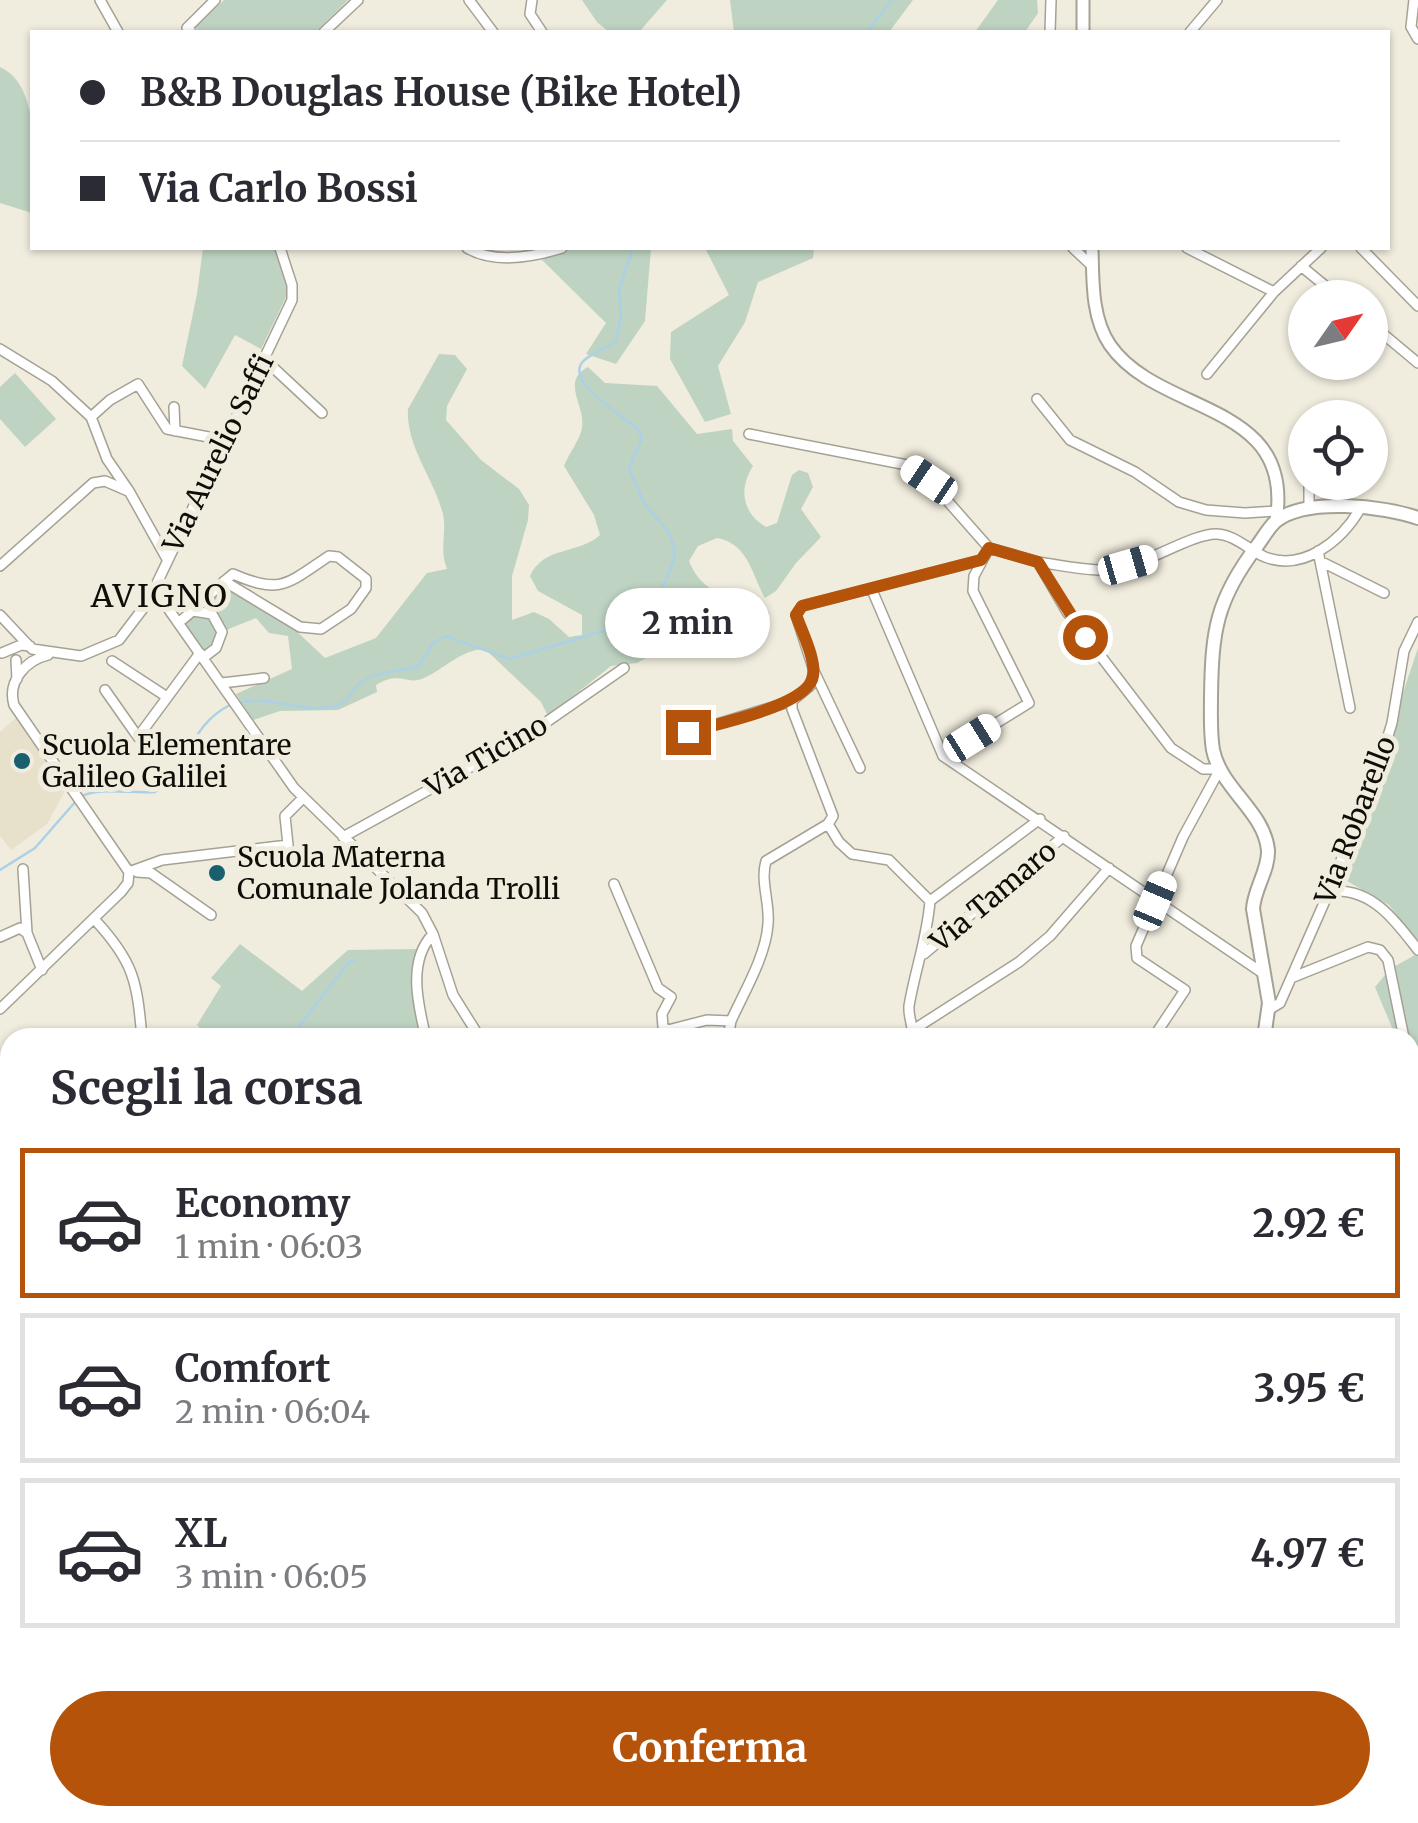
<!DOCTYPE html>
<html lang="it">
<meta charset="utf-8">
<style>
:root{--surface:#fff;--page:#f2f2f3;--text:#2b2b33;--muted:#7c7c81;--line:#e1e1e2;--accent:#b45309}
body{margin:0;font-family:Merriweather,serif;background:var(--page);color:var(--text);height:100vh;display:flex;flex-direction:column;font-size:38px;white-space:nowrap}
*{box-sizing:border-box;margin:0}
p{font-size:32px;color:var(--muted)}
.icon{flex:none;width:55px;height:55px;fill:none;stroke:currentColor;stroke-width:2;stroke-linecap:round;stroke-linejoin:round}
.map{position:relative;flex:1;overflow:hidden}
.details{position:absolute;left:0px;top:1028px;width:1420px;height:798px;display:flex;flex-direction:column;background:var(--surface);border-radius:30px 30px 0 0;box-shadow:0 2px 8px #0004}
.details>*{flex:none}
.banner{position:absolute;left:30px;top:30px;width:1360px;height:220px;border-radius:0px;box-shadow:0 2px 8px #0004;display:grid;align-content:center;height:220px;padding:0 50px;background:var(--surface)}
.needle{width:65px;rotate:56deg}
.tools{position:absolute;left:1288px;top:280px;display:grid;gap:20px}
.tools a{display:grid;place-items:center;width:100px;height:100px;border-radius:50%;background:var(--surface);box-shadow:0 2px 8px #0004;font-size:50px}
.end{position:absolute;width:45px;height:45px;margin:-22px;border:12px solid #b45309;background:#fff;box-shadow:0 0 0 5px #fff}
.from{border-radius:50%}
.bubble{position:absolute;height:70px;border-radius:35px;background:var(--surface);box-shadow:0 2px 8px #0004;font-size:32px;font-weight:700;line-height:70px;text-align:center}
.car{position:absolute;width:30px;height:60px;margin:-30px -15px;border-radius:12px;box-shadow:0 0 8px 2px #0007;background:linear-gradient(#fff 24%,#345 0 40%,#fff 0 76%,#345 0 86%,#fff 0)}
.banner b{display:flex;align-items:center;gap:35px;height:95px;font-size:38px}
.banner b+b{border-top:2px solid var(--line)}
.banner i{width:25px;height:25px;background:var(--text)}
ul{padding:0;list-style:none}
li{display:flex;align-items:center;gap:30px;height:150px;margin:0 20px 15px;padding:0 30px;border:5px solid var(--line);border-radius:0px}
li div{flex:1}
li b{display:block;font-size:38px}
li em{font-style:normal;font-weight:700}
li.active{border-color:var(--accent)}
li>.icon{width:90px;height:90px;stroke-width:1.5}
h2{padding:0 50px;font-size:45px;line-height:120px}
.button{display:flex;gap:20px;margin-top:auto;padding:20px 50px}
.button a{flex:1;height:115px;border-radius:60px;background:var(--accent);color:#fff;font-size:40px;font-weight:700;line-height:115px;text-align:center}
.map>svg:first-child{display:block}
.built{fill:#e7e0cb}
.green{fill:#bed3c1}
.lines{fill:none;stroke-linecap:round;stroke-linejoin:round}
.stream{stroke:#acd0e6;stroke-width:2.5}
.minor-casing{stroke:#a5a194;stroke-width:12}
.tertiary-casing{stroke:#a5a194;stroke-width:15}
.secondary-casing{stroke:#a5a194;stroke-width:16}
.minor{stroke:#fff;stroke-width:9}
.tertiary{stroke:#fff;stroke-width:11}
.secondary{stroke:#fff;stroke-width:12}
.route{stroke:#b45309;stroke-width:12}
.poi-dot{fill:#186070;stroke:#f0ecde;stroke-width:4}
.labels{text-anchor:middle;stroke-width:10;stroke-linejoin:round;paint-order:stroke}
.street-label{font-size:28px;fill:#0e0d08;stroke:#f0ecde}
.poi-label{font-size:28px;fill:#0e0d08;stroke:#f0ecde;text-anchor:start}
.quarter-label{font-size:32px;letter-spacing:2.5px;fill:#0e0d08;stroke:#f0ecde}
</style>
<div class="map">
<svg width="1418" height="1823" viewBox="0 0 1418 1823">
<rect width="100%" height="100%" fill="#f0ecde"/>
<path class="built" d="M16 718 65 791 47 824 11 850 0 836V732Z
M10 1093V1170L0 1159V1102Z"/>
<path class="green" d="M224 0H348L316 32H200L195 27Z
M582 0H667L639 32H609L597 22Z
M730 0H913L889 32H734Z
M998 0H1037L1038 13 1025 32H975Z
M0 67C44 86 33 174 32 213L0 203Z
M203 248H275L289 291 261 349 235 335 205 389 182 366 197 294Z
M578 248H651L645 321 616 364 586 354 606 323 538 256Z
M705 248H814L813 258 758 282 745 322 718 366 731 414 705 422 670 359 671 332 729 295Z
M439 354 455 355 467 369 447 406 446 420 481 460 519 489 529 505 528 520 512 576V620L534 612 549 619 569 637 582 635V615L538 591 530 576C543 546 580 554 600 535L594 515 564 466C569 453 580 440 582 428 586 405 560 382 588 367L605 383 657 386 697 434 732 429 733 441 753 466C739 488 741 512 766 527L777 523 792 475 799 470 808 473 813 487 801 509 821 537 796 563 776 591 765 598C752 575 748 543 717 538L698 546 689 561C710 611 746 584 769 613L767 615 669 645 637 663 611 666 548 716 541 702 485 649C460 650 446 668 424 678 406 686 400 670 376 685L377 692 338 710 280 711 253 720 236 694 292 669 288 636 269 633 256 618 226 630 213 609 203 606 223 586 292 627 325 658 376 638 427 573 447 569C439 550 447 532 443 514 434 478 406 447 408 409Z
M15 373 56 419 25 447 0 419V387Z
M193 614 208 615 219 630 212 644 202 652 181 623Z
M1418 648V942L1389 905 1347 881 1343 872Z
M240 944 302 991 348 950 416 949 412 995 421 1037H203L205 1034 197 1025 221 986 211 978Z
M1417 954 1418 955V1080L1410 1065V1038L1396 1037 1375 987 1390 969Z
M0 1183 10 1199V1343L0 1357Z
M10 1374V1644L0 1633V1375Z
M10 1683V1815H366L383 1823H0V1687Z"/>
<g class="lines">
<path class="stream" d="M867 32 892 0
M238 703C270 694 298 713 330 707 353 703 350 687 366 679 382 671 401 671 419 666L433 643 445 636 510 659 619 626 637 616 662 590 674 559V547L668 531 644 503 629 469 642 438 638 429C625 417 569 385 581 364 587 354 607 349 616 341L621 316 619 289 633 248
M82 796C99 787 133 794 155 792 187 767 191 724 230 705
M0 870 35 848 76 801
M290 1038 349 962 355 960
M1410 1681 1418 1686"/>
<g class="minor-casing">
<path id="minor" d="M100 0 118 32
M469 0 493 32
M532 0 530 14 542 32
M1414 0 1411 27 1418 39
M191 32 187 28 215 0
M324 32 358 0
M1050 32 1051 0
M1190 32 1217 0
M467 248C494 264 533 257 562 248
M1073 248 1092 266
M1187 248 1274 292
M1361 248 1418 306
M1301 266 1340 298
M1370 323 1418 363
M0 349 52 381 91 417 107 459 129 491 167 559
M264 359 322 413
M1207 374 1274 292 1321 248
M1037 399 1070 440 1135 472 1179 502 1206 510 1245 513 1278 511
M174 407 175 431
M91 417 110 400 138 384 167 429 224 440
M1333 418 1336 410
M749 434 907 465 929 480 989 548 1038 562 1067 612 1171 748 1203 769H1220L1183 837 1136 946 1137 958 1185 990 1153 1038
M1309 508V482
M1318 551 1350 708
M1320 561 1384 593
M1038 562C1060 565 1086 571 1107 570 1140 569 1191 533 1217 534 1235 535 1249 550 1265 557 1304 572 1342 540 1360 509
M0 566 93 483 105 481 128 491
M872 590 943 756
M151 595 167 607 294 788 422 913 433 934 453 995 480 1038
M193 611 212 614 222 632 216 648 203 658
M0 615 32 649 81 656 119 640 148 602 292 300V285L280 248
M178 623C198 608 214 589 233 574 281 595 287 584 329 556L338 557 366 579V588L351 609 321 629 300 627 224 581
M2 653 21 645 30 646
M48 655C26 660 7 681 14 705L129 872
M16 660 17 679
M112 661 167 697
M814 671 860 768
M222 683 264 678
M105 690 138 737 200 653
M688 733 792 701
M943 756 1264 974
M943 756 1029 703 973 591 974 576 989 548
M828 824 833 816 792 709V701L810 686 814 671 796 615 802 606 981 560
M828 824 839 842 852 854 889 860 930 901C927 939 915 970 909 1006 908 1018 914 1026 912 1038
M343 837 525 737 624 668
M23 869 27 933
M129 872 162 860 288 845 285 816 303 798
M137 872 151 873 211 915
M614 884 658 988 671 997 662 1014 663 1027 668 1030 707 1020 731 1021
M1328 897 1336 891C1374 890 1397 923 1418 950
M930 901 1040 819
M95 920C134 962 137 981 142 1038
M0 937 20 928 27 933 42 970
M924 954 1064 836
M1291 978 1368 947 1380 950 1388 960 1404 1038
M0 1009 121 892 128 883 129 872
M1270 1009 1280 1003 1328 894 1382 755 1392 723 1404 651 1418 622
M913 1030 1019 962 1050 936 1109 868
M426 1038C418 1005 407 961 433 934
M728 1038 731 1021C744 992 766 956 768 924 770 903 760 881 766 861L828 824
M1410 1064 1418 1095
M0 1177 10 1189
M1410 1309 1418 1321
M1410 1554 1418 1558
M389 1815 405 1823
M605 1815 606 1823
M786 1815 788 1823
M891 1815 894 1823
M997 1815 1001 1823
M1206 1815 1219 1823
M457 1823 471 1815"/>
</g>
<g class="tertiary-casing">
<path id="tertiary" d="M1083 0V32
M1092 248C1093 279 1091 317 1110 345 1159 416 1296 400 1276 521"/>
</g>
<g class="secondary-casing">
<path id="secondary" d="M1264 1038 1269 1003 1253 909C1254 889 1269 870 1268 850 1264 811 1221 789 1213 750 1210 732 1211 714 1211 696 1212 631 1216 600 1257 546 1263 538 1269 527 1276 521 1306 497 1384 506 1418 518
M0 1365 10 1364
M969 1815 973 1823"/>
</g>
<use href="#minor" class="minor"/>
<use href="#tertiary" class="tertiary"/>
<use href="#secondary" class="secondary"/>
</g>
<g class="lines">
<path class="route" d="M688 732C715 724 809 706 813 676 816 659 802 632 796 615L802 606 981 560 989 548 1038 562 1085 637"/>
</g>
<g class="poi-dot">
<circle cx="22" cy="761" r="10"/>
<circle cx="217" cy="873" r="10"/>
</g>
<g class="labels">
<g class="street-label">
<text transform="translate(218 453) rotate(-64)" y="10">Via Aurelio Saffi</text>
<text transform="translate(486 756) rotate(-30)" y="10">Via Ticino</text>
<text transform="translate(1355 820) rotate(-69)" y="10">Via Robarello</text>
<text transform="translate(993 896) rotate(-40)" y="10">Via Tamaro</text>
</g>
<g class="poi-label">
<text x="42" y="755">Scuola Elementare<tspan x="42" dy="32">Galileo Galilei</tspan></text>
<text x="237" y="867">Scuola Materna<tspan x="237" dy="32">Comunale Jolanda Trolli</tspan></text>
</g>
<g class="quarter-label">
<text x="160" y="607">AVIGNO</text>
</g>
</g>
</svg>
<div class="tools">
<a><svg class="needle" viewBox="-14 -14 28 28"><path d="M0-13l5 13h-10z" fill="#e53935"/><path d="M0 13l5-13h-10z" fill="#7c7c81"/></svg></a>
<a><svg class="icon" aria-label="locate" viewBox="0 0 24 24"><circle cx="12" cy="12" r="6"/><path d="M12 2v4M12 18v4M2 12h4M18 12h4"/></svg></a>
</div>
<i class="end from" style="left:1085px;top:637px"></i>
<i class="end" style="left:688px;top:732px"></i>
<div class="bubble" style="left:605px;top:588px;width:165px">2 min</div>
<i class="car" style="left:929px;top:480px;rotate:304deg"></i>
<i class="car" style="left:1128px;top:565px;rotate:74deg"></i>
<i class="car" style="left:972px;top:738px;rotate:58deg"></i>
<i class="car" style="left:1155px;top:901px;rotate:23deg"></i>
<div class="banner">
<b><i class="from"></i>B&amp;B Douglas House (Bike Hotel)</b>
<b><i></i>Via Carlo Bossi</b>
</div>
<section class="details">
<h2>Scegli la corsa</h2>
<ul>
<li class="active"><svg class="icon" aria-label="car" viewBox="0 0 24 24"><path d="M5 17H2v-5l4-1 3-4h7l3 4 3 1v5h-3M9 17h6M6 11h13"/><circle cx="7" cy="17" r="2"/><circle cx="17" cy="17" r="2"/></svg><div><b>Economy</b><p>1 min · 06:03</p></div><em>2.92 €</em></li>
<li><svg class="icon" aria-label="car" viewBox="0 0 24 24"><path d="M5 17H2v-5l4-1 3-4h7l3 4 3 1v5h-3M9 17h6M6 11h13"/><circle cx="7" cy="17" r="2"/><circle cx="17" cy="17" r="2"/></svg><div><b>Comfort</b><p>2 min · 06:04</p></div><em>3.95 €</em></li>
<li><svg class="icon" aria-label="car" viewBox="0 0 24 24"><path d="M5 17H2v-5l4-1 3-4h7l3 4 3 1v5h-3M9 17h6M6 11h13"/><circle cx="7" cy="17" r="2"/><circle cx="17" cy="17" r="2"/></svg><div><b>XL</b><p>3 min · 06:05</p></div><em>4.97 €</em></li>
</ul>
<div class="button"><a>Conferma</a></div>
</section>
</div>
